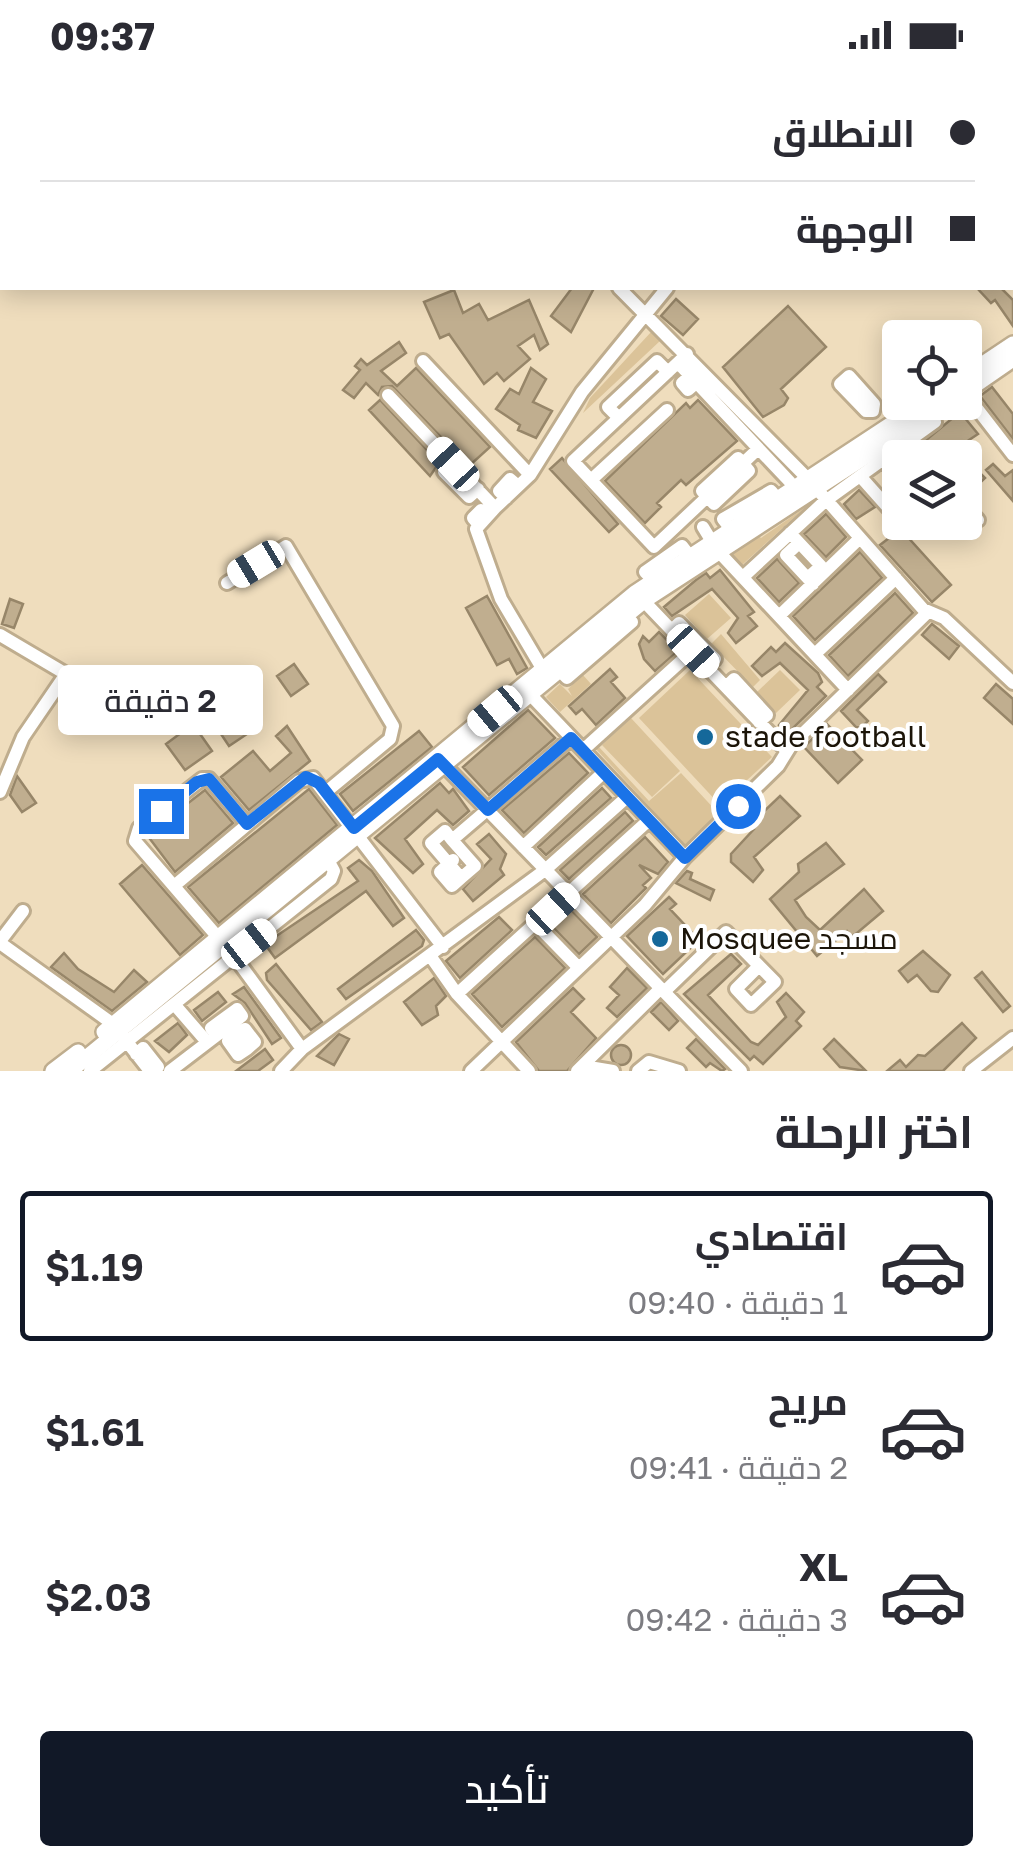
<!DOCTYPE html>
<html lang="ar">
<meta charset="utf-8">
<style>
:root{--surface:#fff;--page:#f2f2f3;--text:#2b2b33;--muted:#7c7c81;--line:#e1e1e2;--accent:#111827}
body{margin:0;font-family:"Golos Text",Cairo,sans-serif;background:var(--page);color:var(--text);direction:rtl;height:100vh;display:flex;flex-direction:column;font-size:38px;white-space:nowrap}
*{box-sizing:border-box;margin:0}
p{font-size:32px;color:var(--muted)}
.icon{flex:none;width:55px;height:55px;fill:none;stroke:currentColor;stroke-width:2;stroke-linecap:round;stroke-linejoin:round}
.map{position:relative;height:1001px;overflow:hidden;direction:ltr}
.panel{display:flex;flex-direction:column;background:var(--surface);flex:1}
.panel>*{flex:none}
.guide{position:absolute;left:0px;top:0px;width:1015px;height:220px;box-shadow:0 5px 25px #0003;direction:rtl;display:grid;align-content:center;height:220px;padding:0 40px;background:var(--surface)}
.fabs{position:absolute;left:882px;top:250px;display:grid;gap:20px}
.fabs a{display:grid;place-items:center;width:100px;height:100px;border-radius:10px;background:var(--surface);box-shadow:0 5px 25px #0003;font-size:50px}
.end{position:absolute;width:45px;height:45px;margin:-22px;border:12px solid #1a73e8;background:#fff;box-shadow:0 0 0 5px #fff}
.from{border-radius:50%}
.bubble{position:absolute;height:70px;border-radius:10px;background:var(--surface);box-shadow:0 5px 25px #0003;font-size:32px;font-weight:600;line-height:70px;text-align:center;direction:rtl}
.car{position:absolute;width:30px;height:60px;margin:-30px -15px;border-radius:12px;box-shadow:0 0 8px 2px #0007;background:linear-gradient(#fff 24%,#345 0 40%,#fff 0 76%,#345 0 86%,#fff 0)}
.guide b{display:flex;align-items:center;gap:35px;height:95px;font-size:38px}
.guide b+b{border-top:2px solid var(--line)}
.guide i{width:25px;height:25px;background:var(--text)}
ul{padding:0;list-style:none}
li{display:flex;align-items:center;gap:30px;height:150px;margin:0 20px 15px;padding:0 20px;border:5px solid transparent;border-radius:10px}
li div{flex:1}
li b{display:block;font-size:38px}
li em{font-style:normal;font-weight:600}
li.on{border-color:var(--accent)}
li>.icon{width:90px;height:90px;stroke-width:1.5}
h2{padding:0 40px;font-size:45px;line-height:120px}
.button{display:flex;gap:20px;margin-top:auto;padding:20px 40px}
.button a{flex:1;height:115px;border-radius:10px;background:var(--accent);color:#fff;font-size:40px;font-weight:600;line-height:115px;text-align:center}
.status{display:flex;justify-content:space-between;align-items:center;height:70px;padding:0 50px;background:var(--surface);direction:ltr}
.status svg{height:28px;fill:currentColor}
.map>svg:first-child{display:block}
.green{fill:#dbc399}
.building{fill:#c0ae8f;stroke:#978669;stroke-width:2.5}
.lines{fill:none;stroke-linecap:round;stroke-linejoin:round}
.minor-casing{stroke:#bfad8e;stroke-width:18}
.tertiary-casing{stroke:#bfad8e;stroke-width:20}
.minor{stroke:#fff;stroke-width:12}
.tertiary{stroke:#fff;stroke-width:15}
.route{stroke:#1a73e8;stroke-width:12}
.poi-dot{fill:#15689a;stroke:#fff;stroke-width:4}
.labels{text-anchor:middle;stroke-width:8;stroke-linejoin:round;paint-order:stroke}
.poi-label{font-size:30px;fill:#1c1509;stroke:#fff;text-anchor:start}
</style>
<div class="status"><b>09:37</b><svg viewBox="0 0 49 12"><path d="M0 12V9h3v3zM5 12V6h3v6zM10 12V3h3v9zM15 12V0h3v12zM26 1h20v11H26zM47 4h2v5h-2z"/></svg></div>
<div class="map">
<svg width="1013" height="1001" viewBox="0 0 1013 1001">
<rect width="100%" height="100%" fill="#efddbd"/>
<path class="green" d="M652 261 660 271 583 343 590 328Z
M807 436 742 495 731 483 758 465 761 468Z
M709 524 731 548 707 569 685 545Z
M721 564 760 610 753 617 711 574Z
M690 600 772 687 720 735 639 648Z
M780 600 800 620 776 643 757 622Z
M583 605 591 614 560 642 546 627 560 614 572 626 568 619Z
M631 648 680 701 652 727 602 675Z
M599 677 649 731 681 703 719 744 690 775 684 774 596 679Z"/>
<path class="building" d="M572 218H594L571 262 551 246Z
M977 218H1001L1013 230V256L995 230 991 233Z
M454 220 463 243 479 234 488 250 529 230 548 274 540 280 534 265 518 276 530 289 504 311 497 303 484 314 449 264 440 268 424 232Z
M676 229 698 249 683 265 661 246Z
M788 236 826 277 781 319 788 328 784 335 763 347 723 297Z
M399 272 406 283 381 301 397 316 416 298 490 377 469 396 392 316 382 317 378 325 366 313 354 328 343 320 360 300 355 296 361 289 367 295Z
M531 298 546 309 533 332 552 341 536 368 518 360 520 355 496 339 510 319 519 324Z
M992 317 1013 344V369L980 326Z
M380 330 439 393 430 406 369 340Z
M698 330 737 371 686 415 681 410 657 433 661 437 645 453 605 411 686 333 690 338Z
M960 342 978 364 969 370 974 376 960 388H928L920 375Z
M562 388 618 454 609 462 550 399Z
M965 388 985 408 966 426H965Z
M993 394 1005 406 1013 400V431L986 400Z
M859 420 875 437 856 449 844 434Z
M826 444 846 467 826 487 804 464Z
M910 452H917L905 464 951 515 932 532 880 475Z
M860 482 882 508 815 570 793 546Z
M777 489 799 513 779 532 757 508Z
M720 500 754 542 748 546 757 556 736 573 728 563 738 548 712 519 672 546 664 537 696 510 706 503 710 508Z
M895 523 913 543 848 606 829 585Z
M487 526 527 598 517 604 509 589 497 595 466 538Z
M10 529 23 534 14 558 2 554Z
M932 554 959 576 949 589 922 565Z
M659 562 678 581 655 601 644 589 639 574 643 566 649 572Z
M785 573 818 603 822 612 817 617 826 626 788 663 779 655 808 620 780 593 762 606 752 596 771 577 776 582Z
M294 594 308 614 291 626 277 606Z
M610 599 617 607 611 612 625 628 596 655 582 639 576 644 569 636Z
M878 604 886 612 857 640 868 651 861 658 856 657 841 641Z
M996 614 1013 629V654L984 628Z
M528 640 555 668 489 725 463 697Z
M236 648 247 664 229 676 219 661Z
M193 654 212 681 185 700 166 674Z
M827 654 862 690 838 713 804 677Z
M287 656 310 691 249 740 221 707 253 681 270 701 291 683 276 666Z
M419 661 432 677 353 741 340 724Z
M569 683 588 703 524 763 502 740Z
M17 706 36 733 22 742 10 725Z
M440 713 449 723 453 719 469 741 453 755 437 740 405 769 423 794 413 803 375 768Z
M602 718 611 728 546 785 538 777Z
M309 719 337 755 219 853 188 817Z
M205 720 233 753 175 802 147 765Z
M780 726 800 746 754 787 763 800 753 812 731 792V784L754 759 750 755 754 751Z
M625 742 633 751 569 809 560 800Z
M489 764 506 784 500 799 504 805 473 831 463 819 491 789 477 774Z
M645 767 668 792 658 804 639 795 651 808 643 815 646 818 611 853 583 824Z
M826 773 844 794 795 830 806 847 820 860 864 819 883 841 857 863 851 866 847 861 817 886 770 829 799 802 798 794Z
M359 790 372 801 404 848 393 856 366 821 275 888 267 877 269 871 358 811 348 798Z
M142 795 203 865 180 885 120 814Z
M687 801 692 803 690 809 714 820 710 830 676 813Z
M669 827 676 834 670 839 699 870 663 904 627 866Z
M568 837 597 867 579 884 550 854Z
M499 847 512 860 460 908 446 891Z
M416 860 424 870 422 876 346 929 338 919Z
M535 867 565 898 502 957 472 924Z
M923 881 950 905 938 922 931 921 917 905 908 912 899 901Z
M64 883 78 899 114 922 134 900 147 912 112 941 51 897Z
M731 884 741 894 708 925 751 972 758 975 786 947 777 932 786 923 804 942 796 951 801 956 763 994 754 986 750 990 684 924Z
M276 894 322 952 311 960 267 910 266 903Z
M627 898 647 918 617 947 607 938 619 925 610 917Z
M982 902 1010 936 1003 942 975 908Z
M434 908 446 926 436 936 438 945 422 955 404 932Z
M244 917 281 968 272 974 245 933 233 924Z
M573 918 584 929 571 942 596 968 567 1001H539L516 972Z
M218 922 226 932 202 951 194 940Z
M661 932 678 951 669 960 651 942Z
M178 953 187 965 169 982 155 971Z
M962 953 976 968 943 1001H887L900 990 906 997 918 985 925 986Z
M339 964 349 969 334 995 317 986Z
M696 969 725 999 722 1001 710 993 706 997 687 978Z
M834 969 866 1001 840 997 824 979Z
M611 985a10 10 0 1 1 20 0a10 10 0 1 1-20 0Z
M265 979 273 990 258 1001H236Z"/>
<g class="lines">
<g class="minor-casing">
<path id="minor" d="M24 2 25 0
M454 2 456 0
M816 2 818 0
M0 82 2 77
M619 218 808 409 923 539 944 548 1013 613
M687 284 573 391 654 477 758 379
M678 293 790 412
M690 306 682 313 688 320 696 313
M849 306 874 334 873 341H866L840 314Z
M965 323 1013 385
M388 325 495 438 530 405 423 291
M619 348 608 337 657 291 668 302
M905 375 918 388
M738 388 749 401 714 434 702 421Z
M884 390 900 409
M453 393 444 402 469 427 478 419
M530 405 582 322 667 218
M860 406 900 451
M591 410 667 340
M506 428 499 421 510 409 518 416
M965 436 978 450
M495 438 476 459 501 529 543 600
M479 455 473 448 481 440 487 446
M703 457 717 480 848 620
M730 458 723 449 771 421 777 428
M790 463 821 496 811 505
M799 473 786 485 813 514
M743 507 824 432 935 352 930 345
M653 510 645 502 682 476 689 485
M227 513 286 476 393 656 390 669 326 722
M637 524 787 681
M779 546 859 469
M672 560 679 553 715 589 707 597
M0 565 66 604 23 667 0 722
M815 584 896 508
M560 601 567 608 632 552 626 546
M726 617 734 609 767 645 759 652
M525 619 685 787
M583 680 700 574
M440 691 741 1001
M247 754 209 709H202L139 758 135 771 234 886 302 979
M452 770 475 796 461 808 431 773 445 761 452 770 571 668
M523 777 604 702
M453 790 440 802 452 816 461 808
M174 816 299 711 313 708 443 877
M536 854 579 898
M0 871 23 841
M0 873 113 954 150 1001
M431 887 457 924 529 1001
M665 921 726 862 775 912 751 935 736 919 759 896
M457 924 649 750
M174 934 207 972
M229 956 247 979 238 985 228 971 245 959 255 972 247 979
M136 984 143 978 158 997 152 1001
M583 996 613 1001
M90 1001 331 809 334 801 329 792
M170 1001 242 946 237 939 211 958 217 965
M281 1001 302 979 545 800 627 727
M471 1001 645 835 685 787 778 696 791 675 927 543
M577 1001 661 918
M638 1001 649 992 679 1001
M971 1001 1013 968"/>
</g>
<g class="tertiary-casing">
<path id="tertiary" d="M965 306 1013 274
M965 322 1013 289
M104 962 635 523 925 332
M53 1001 78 982
M70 1001 645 530 949 332"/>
</g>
<use href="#minor" class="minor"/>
<use href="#tertiary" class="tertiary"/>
</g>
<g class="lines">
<path class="route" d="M161 741 197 712 209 709 247 754 306 707 319 713 354 758 438 689 488 740 571 668 685 788 738 736"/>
</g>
<g class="poi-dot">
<circle cx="705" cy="667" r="10"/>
<circle cx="660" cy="869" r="10"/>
</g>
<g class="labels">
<g class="poi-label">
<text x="725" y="677">stade football</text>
<text x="680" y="879">Mosquee مسجد</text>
</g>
</g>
</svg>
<div class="fabs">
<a><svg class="icon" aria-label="locate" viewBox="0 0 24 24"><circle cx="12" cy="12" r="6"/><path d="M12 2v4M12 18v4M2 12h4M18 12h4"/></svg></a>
<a><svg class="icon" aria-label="layers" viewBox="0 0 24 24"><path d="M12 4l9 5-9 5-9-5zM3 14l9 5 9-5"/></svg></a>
</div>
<i class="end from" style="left:738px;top:736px"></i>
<i class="end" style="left:161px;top:741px"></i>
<div class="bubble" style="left:58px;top:595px;width:205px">2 دقيقة</div>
<i class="car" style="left:453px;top:394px;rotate:317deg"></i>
<i class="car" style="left:256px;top:494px;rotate:239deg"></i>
<i class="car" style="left:693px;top:581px;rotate:137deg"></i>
<i class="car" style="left:495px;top:641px;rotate:230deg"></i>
<i class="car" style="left:553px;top:839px;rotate:47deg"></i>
<i class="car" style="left:249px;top:874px;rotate:52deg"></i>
<div class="guide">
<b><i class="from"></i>الانطلاق</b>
<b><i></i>الوجهة</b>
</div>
</div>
<section class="panel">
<h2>اختر الرحلة</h2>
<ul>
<li class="on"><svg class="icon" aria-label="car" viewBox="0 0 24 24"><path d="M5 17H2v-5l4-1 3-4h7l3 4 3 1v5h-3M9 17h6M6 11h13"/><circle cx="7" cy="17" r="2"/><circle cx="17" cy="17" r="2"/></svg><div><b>اقتصادي</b><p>1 دقيقة · 09:40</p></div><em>$1.19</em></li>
<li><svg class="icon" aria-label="car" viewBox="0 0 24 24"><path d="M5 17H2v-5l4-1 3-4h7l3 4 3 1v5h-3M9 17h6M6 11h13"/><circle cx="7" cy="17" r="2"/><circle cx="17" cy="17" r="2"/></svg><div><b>مريح</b><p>2 دقيقة · 09:41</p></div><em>$1.61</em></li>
<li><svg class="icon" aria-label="car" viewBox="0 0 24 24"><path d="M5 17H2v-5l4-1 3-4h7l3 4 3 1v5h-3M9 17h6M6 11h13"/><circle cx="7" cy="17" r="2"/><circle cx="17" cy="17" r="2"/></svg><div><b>XL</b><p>3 دقيقة · 09:42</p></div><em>$2.03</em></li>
</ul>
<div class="button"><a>تأكيد</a></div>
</section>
